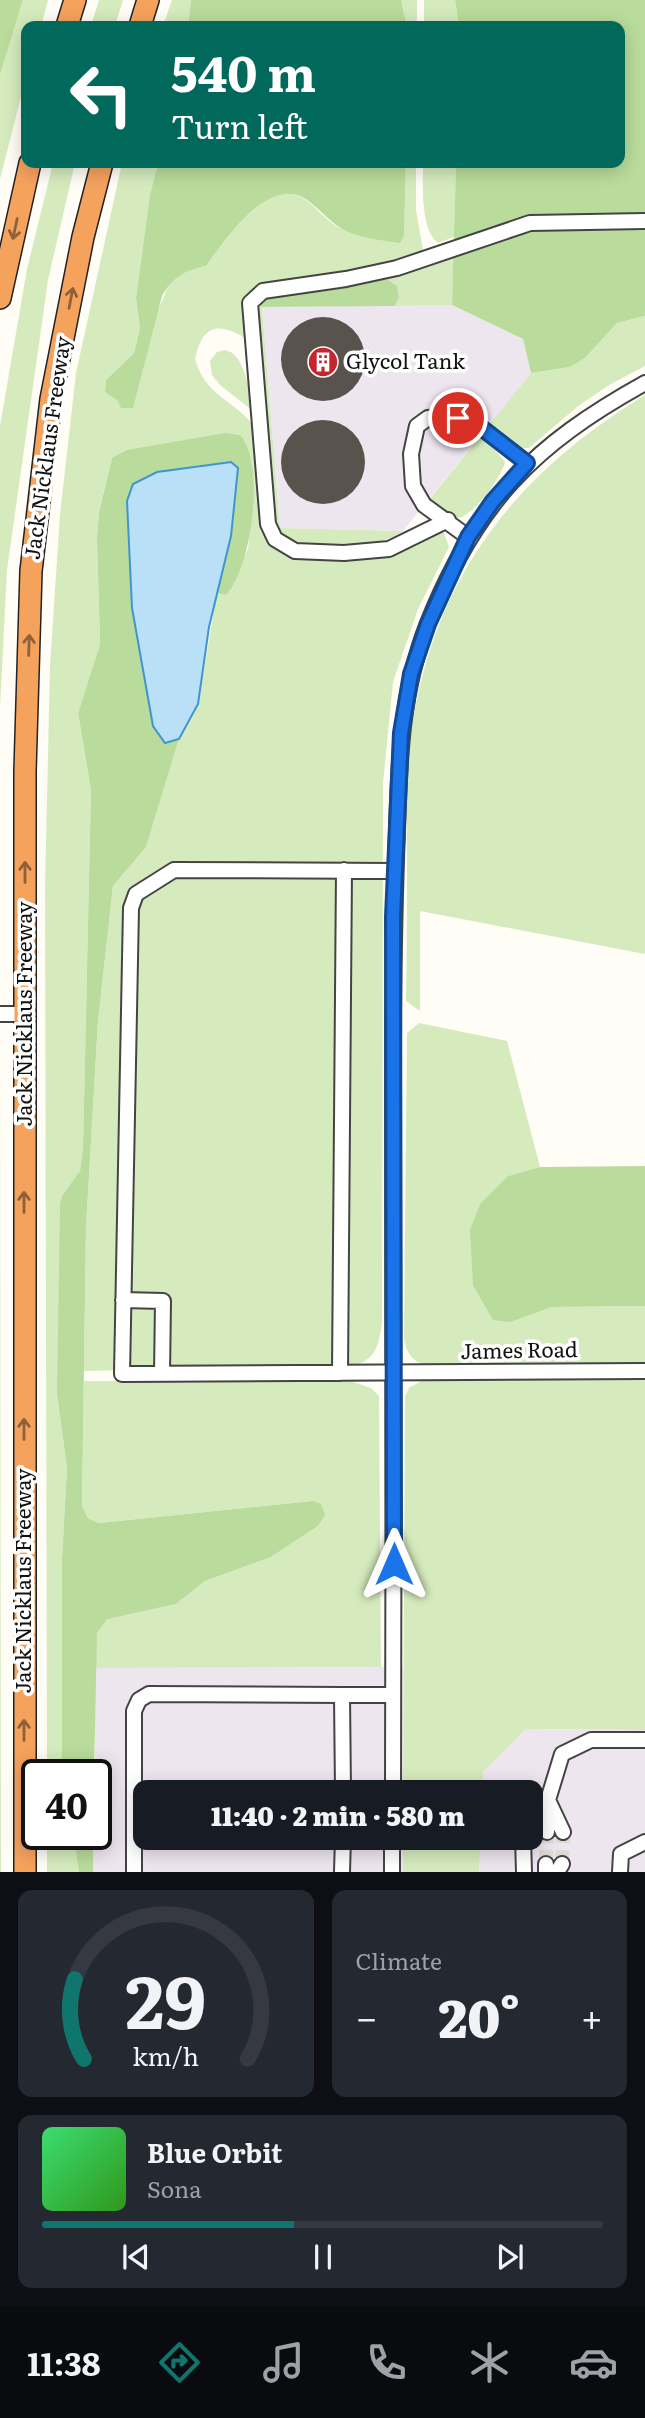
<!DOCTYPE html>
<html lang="en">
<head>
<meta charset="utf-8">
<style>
  :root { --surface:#171b24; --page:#242831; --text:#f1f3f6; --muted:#9ea1a6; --line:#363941; --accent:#0f766e }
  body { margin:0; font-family:Literata,serif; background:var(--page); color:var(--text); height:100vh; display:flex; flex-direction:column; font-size:26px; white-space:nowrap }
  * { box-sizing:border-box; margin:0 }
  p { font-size:23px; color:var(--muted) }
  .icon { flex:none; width:38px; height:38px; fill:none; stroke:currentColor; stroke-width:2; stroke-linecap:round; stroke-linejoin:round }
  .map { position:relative; height:1872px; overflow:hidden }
  .details { display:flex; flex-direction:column; gap:18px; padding:18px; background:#0d0f14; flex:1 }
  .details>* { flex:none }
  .hud { position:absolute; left:21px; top:21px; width:604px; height:147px; border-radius:14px; box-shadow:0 4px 18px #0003; background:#00695c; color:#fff; overflow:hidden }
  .speed { position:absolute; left:21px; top:1759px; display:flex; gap:14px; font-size:35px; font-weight:700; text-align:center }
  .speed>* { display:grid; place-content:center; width:91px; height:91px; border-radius:50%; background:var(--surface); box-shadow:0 4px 18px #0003; line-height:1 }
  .speed .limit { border:4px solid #111; border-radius:10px; background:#fff; color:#111 }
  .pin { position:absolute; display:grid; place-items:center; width:60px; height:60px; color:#fff; margin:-30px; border:4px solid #fff; border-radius:50%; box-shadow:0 2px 7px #0007 }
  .me { position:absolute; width:77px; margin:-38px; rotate:0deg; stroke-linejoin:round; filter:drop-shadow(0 0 5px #0008) }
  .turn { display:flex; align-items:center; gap:24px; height:147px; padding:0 35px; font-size:32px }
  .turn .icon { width:91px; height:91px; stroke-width:2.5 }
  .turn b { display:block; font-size:49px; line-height:60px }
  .big { font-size:52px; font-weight:800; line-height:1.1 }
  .details .widget { flex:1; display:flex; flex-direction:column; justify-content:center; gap:10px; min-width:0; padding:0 24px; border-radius:14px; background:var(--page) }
  .details .dial { align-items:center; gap:0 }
  .dial svg { height:182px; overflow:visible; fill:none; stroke:var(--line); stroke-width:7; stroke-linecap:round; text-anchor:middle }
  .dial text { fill:var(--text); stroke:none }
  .song { display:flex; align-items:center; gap:21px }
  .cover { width:84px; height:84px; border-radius:10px; background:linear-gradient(135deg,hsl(140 70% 55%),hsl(110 70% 35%)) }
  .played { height:7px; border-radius:4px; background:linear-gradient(90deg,var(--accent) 45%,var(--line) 45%) }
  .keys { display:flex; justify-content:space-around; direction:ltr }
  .heat { display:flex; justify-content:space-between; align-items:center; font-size:38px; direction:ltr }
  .details .tiles { flex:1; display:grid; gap:18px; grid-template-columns:1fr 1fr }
  .widget:last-child { grid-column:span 2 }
  .trip { position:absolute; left:133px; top:1780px; width:410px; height:70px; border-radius:14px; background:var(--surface); box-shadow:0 4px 18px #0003; font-weight:800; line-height:70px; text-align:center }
  .tabs { display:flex; height:112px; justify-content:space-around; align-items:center; background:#090b0e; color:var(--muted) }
  .tabs .icon { width:49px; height:49px }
  .tabs .selected { color:var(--accent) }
  .tabs b { font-size:32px; color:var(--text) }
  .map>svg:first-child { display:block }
</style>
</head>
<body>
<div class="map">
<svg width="645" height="1872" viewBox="0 0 645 1872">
  <rect width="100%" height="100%" fill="#fffdf5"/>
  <path fill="#eee6ef" d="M452,305L523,339L531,373L403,531L280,528L262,307Z
    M403,1667V1792H145V1838H403V1872H93V1834H96L94,1668Z
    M526,1729L645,1730V1872H479L481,1838H530V1792H483V1772Z"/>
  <path fill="#d5ebbd" d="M23,0H48L41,26H26V77L0,179V75Z
    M99,0H123L115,26H91Z
    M172,0H191L188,26H163Z
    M401,0H417V26H407Z
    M424,0H455L459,26H424Z
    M53,163H75L48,280L7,570L0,707V995V426L27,269Z
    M122,163H158L150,194L136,298L140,329L134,353L106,380L105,392L119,401L171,280L191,269L206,266C222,244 267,178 301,197C316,205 328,225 345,230C362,235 386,234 404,235L406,163H416V210L423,250L418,259L249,303L246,338C217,322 203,324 195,359C206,397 232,398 254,426L264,527L320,558L443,530L449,547L418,609L393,682L383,783L382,1323C379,1343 377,1358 356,1365L84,1371L86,1227L98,1021L113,886L146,847L179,739L198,704L217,593L226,595L248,549L252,513V462L112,458L99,511L97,538L100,644L78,713L91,790L83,1147L80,1171L74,1180L57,1395L67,1468L62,1558V1774H47L45,886L50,665L60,514L76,373Z
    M423,163H456L454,237L438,243C420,230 423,183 423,163Z
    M454,255L452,305L395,306L399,297L397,286L387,279Z
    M258,301L262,307L280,528L403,531C382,548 310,554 287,541C279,536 275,527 272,519L255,319Z
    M645,316V366L609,385L577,407L529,448H517L488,426L531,373L570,367L585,358L617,323Z
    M225,350C245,353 250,394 253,411L220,385L212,375L210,361L217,352Z
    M645,395V954L420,911V1011L406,1001C407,948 407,895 407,842C407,801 406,760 413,720C438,571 519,472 645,395Z
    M482,434L505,462C502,477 472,518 457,518L428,501Z
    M419,1023L507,1041L540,1167L508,1176L511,1322L552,1307L645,1306V1365L428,1366C412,1362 405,1352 404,1336L407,1033Z
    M0,1033V1034L1,1872H0Z
    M645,1378V1730L526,1729L483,1772V1792H403L405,1396L409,1388L425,1379Z
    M84,1381H350L371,1388L379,1396L381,1667L94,1668L97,1633L107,1618L176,1604L205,1581L271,1557L318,1526L311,1501L99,1523L88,1518L82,1506Z
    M47,1834H73L79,1872H47Z
    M403,1838H481L479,1872H403Z"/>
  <path fill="#b9dc9c" d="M0,0H23L0,75Z
    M191,0H401L407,26H188Z
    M455,0H645V316L617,323L585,358L570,367L531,373L523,339L452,305L456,163H620V26H459Z
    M158,163H406L404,236L400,243C381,240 359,238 342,229C327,220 315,203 300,196C264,181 223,243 206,266C185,270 173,277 162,296L133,408H121L118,401L105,392L106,380L134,353L140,329L136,298L150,194Z
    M387,279L397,286L399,297L395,306L262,307L258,301L271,291Z
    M225,433L240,435C266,464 252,567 226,595L217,593L231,536L237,468L231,462L157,472L127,501L132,608L153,726L165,743L179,739L146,847L113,886L98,1021L86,1227L82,1506L88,1518L99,1523L312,1501L321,1504L325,1515L318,1526L271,1557L205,1581L176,1604L107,1619L97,1633L94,1774H62V1558L67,1468L57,1395L60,1205L62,1196L80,1171L83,1147L91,790L78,713L100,644L97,538L99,512L112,458L127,450Z
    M645,1166V1306L552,1307L511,1322L493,1320L473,1285L470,1230L480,1204L508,1176L540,1167Z
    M73,1834H93V1872H79Z"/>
  <path fill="#b9e0f7" stroke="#3f96cf" stroke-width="2" d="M231,462L238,468L231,536L209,627L198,704L179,739L165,743L153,726L132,608L127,501L133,484L157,472Z"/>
  <path fill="#5a524d" d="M281 359a42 42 0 1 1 84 0a42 42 0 1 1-84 0Z
    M281 462a42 42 0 1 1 84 0a42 42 0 1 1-84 0Z"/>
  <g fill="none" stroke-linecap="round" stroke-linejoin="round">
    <path stroke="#dbdad3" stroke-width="14" stroke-dasharray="14 7" stroke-linecap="butt" d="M546,1864L547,1832
      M562,1864L563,1832"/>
    <g stroke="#444" stroke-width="18">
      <path id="minor" d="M448,520L389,549L344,553L295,551L275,539L268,524L250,303L263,291L346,279L397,268L530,223L645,221
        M468,537L424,505L413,486L411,454L417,426L428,418L437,417L474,422L527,463
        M395,871L174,870L136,894L131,908L122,1374L645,1371
        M0,1014H24
        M123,1300L163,1301L162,1374
        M340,1373L344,870
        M342,1695H393
        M393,1792C394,1550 393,1308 393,1066C393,988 394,910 397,831C399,760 401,691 428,623C476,503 533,445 645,383
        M548,1800L563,1832
        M530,1817L548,1800L562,1754L591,1740H645
        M547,1832L548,1805
        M523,1838L524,1872
        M134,1872V1711L139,1700L149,1694L342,1695L343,1792
        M342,1872L343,1838
        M392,1872V1838
        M546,1872V1864
        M557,1872L562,1864
        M620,1872L621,1854L645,1842"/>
    </g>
    <g stroke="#222" stroke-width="24">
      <path id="highway" d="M67,26L75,0
        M140,26L148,0
        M0,298L30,163
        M25,1872V771L31,571L51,399L83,237L102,163"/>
    </g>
    <use href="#minor" stroke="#fff" stroke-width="14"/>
    <use href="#highway" stroke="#f5a25d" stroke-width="21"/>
  </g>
  <defs><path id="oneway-shaft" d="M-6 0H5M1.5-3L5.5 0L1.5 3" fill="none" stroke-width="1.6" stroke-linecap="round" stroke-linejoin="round" transform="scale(1.75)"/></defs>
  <g stroke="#8e613b">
    <use href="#oneway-shaft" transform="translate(15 229) rotate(102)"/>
    <use href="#oneway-shaft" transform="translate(71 298) rotate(-79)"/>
    <use href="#oneway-shaft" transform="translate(29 645) rotate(-88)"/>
    <use href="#oneway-shaft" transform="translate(25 872) rotate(-90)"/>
    <use href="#oneway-shaft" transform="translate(24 1202) rotate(-90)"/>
    <use href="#oneway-shaft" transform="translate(24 1429) rotate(-90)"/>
    <use href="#oneway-shaft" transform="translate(24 1730) rotate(-90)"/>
  </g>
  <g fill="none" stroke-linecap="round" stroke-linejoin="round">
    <g stroke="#114b97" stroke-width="18">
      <path id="route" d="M394,1564L393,917L401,733L411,674L428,624L468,537L493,501L527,463L474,422L458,418"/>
    </g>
    <use href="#route" stroke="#1a73e8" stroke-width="12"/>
  </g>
  <defs>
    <g id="building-disc" transform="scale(1.575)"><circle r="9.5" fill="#c4262e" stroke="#fff"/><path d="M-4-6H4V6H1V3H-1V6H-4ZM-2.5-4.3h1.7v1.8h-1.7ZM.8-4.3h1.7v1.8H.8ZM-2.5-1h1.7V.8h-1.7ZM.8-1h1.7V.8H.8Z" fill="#fff"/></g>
  </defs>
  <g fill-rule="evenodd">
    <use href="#building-disc" x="323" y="362"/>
  </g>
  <g text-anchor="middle" stroke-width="7" stroke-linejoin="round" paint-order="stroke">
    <g font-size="21" fill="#111" stroke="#fff" text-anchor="start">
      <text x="346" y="369">Glycol Tank</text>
    </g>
    <g font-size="21" fill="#111" stroke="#fff">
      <text transform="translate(48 448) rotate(-82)" y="7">Jack Nicklaus Freeway</text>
      <text transform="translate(25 1014) rotate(-90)" y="7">Jack Nicklaus Freeway</text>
      <text transform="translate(519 1351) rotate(-1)" y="7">James Road</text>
      <text transform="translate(24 1581) rotate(-90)" y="7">Jack Nicklaus Freeway</text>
    </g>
  </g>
</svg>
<div class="speed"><div class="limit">40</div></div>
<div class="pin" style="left:458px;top:418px;background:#d93025"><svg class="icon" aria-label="arrive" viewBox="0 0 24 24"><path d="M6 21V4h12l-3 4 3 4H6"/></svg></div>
<svg class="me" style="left:394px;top:1564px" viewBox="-20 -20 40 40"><path d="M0-17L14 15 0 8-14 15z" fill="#1a73e8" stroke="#fff" stroke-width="4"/></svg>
<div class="trip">11:40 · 2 min · 580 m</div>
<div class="hud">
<div class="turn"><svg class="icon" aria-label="left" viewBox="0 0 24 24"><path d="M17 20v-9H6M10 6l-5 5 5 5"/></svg><div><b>540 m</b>Turn left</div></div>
</div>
</div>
<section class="details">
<div class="tiles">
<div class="widget dial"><svg viewBox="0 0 100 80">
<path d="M14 69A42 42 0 1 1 86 69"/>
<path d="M14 69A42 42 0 0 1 10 34" stroke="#0f766e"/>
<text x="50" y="56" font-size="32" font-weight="700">29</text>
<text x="50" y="72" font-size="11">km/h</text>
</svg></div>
<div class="widget"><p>Climate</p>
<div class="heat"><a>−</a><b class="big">20°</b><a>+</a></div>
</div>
<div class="widget">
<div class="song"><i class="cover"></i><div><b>Blue Orbit</b><p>Sona</p></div></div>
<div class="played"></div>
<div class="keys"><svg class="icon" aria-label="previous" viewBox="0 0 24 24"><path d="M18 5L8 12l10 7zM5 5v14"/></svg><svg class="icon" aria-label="pause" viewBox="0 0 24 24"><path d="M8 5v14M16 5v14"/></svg><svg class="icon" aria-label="next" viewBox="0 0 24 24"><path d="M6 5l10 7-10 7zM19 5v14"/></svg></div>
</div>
</div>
</section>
<nav class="tabs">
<b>11:38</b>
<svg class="icon selected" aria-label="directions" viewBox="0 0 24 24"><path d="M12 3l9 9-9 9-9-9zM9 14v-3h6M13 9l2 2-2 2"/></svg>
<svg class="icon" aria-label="music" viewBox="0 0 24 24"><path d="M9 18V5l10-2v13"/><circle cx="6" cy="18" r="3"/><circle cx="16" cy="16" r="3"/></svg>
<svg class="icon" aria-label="phone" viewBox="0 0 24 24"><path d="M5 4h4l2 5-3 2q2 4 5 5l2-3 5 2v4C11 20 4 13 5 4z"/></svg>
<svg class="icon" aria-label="climate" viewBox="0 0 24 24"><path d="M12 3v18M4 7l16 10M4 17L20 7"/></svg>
<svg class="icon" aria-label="car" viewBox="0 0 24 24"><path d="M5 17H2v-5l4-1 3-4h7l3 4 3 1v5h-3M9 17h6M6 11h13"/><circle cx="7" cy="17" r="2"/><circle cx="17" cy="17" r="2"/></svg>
</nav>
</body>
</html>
